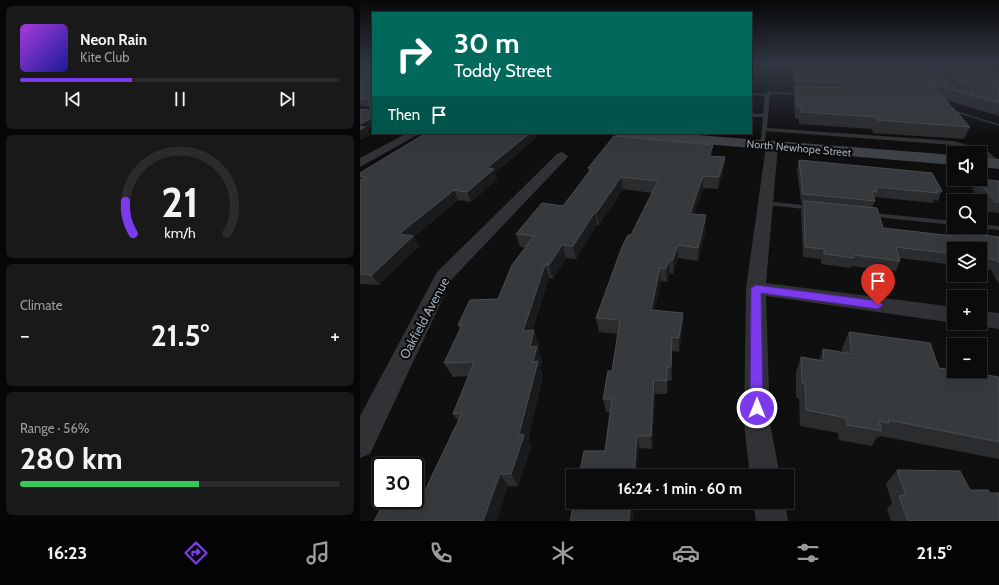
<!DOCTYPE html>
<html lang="en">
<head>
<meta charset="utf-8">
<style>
  :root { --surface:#0b0b0c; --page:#19191a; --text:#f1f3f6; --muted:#9a9b9d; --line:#2b2b2d; --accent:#7c3aed }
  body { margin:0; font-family:Cabin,sans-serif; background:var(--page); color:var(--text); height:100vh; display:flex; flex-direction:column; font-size:15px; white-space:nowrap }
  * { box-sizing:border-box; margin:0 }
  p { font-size:13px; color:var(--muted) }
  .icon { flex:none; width:22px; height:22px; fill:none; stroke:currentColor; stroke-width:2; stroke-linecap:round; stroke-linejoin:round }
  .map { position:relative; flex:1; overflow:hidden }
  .side { display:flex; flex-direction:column; gap:6px; padding:6px; background:#060607; width:360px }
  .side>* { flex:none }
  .guide { position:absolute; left:12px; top:12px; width:380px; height:122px; border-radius:0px; box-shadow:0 4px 16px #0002,0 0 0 1px var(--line); background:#00695c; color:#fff; overflow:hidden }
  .controls { position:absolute; left:587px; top:146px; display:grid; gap:8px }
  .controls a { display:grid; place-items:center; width:40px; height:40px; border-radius:0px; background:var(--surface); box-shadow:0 4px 16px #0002,0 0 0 1px var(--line); font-size:20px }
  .speed { position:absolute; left:12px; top:457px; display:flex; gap:8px; font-size:20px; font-weight:700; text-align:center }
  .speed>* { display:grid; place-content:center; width:52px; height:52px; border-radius:50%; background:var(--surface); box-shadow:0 4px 16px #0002,0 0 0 1px var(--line); line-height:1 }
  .speed .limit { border:2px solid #111; border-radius:6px; background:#fff; color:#111 }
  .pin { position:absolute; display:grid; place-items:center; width:34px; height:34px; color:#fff; margin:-41px -17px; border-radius:50% 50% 50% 0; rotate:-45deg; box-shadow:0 0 4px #0007 }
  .pin .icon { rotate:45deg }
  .me { position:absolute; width:44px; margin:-22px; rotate:0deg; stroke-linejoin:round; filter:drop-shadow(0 0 3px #0008) }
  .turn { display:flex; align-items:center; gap:14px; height:84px; padding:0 16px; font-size:18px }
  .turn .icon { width:52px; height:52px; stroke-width:2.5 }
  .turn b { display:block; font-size:28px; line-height:34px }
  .then { display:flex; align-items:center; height:38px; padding:0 16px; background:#0003; gap:8px; font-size:15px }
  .big { font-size:30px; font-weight:800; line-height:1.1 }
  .side .widget { flex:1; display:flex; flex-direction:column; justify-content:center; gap:6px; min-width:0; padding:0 14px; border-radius:6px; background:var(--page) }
  .side .dial { align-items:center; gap:0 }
  .dial svg { height:104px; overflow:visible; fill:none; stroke:var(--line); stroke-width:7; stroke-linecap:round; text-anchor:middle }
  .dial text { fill:var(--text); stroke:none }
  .song { display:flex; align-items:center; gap:12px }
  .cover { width:48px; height:48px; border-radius:6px; background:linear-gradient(135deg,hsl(280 70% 55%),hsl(240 70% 35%)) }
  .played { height:4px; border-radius:2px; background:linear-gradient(90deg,var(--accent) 35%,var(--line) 35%) }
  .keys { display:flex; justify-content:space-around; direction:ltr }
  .heat { display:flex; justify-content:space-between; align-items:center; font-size:22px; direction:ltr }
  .charge { height:6px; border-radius:3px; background:linear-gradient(90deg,#34c759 56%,var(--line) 0) }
  .trip { position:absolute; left:206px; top:469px; width:228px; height:40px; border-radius:0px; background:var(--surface); box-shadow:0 4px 16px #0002,0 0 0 1px var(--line); font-weight:800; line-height:40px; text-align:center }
  .menu { display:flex; height:64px; justify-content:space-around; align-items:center; background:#040405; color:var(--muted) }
  .menu .icon { width:28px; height:28px }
  .menu .selected { color:var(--accent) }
  .menu b { font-size:18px; color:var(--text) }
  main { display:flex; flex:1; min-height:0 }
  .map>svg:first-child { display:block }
</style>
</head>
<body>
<main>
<section class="side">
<div class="widget">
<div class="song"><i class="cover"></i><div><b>Neon Rain</b><p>Kite Club</p></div></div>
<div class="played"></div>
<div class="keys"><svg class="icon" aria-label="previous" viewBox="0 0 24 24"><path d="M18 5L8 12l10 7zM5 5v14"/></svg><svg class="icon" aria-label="pause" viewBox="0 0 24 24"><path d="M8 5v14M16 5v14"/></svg><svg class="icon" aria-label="next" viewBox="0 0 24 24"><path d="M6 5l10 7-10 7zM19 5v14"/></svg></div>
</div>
<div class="widget dial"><svg viewBox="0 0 100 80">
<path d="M14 69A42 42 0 1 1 86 69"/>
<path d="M14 69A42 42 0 0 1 8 44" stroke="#7c3aed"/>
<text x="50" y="56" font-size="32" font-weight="700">21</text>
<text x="50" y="72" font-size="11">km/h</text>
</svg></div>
<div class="widget"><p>Climate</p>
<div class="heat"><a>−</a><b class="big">21.5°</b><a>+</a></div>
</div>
<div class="widget"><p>Range · 56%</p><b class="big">280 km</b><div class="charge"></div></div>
</section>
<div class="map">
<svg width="639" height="521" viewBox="0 0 639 521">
  <rect width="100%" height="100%" fill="#0f0f10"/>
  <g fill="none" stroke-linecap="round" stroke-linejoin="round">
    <path fill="#253134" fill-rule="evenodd" d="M587,108L639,124V126L587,110Z"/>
    <path fill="#303235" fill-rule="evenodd" d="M406,92L446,93L448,94L446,95L410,94L407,128L593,141L626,150L639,161V166L636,165L622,152L593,145L406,131L405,145L400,146L403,117H391V113L403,114L405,96L391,95V93L406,94Z
      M403,201L454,206L458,208L454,210L406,205L402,203Z
      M503,212L594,221V225L506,216H503L502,214Z
      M620,224L639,226V230L617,228L620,227Z"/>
    <path fill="#303235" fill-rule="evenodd" d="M576,64L639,65V69L580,66Z
      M47,133H61L0,167V158Z
      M412,142L418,146L406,283L594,307V323L406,296L410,423L420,476H390L384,423L386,288L406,146Z
      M202,152L208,156L206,159L92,279L10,454L0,458V416L77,272L198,153Z
      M620,311L639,313V329L613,325L612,323H620Z
      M393,502H425L428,521H396Z"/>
    <path fill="#3e4246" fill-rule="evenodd" d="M254,133H312L594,155V165L261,137L256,136Z
      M620,157L639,159V169L620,167Z"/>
  </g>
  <path fill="#2b2c2e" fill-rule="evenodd" d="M0,64H13V127L7,130L10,135L0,140V109L10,110V107L1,106L0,105Z
    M437,64H624L639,74V116L586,100L610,127L604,139L513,133L512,129L439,124V119L435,118L434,97L435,92H434V74L435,65ZM570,67L580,77L575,73Z
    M81,133H175L176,138L135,173L137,179L111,202L98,200L54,237L59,246L19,285L0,284V173Z
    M352,156L365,157L364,168L358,189L343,188L334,214L346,215V228L338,261L318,258L313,274L310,273L307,282L301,281L294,311L323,327L319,352L312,351V380L308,381L307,394H295L292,449L279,448L245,451L250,412H246L243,399L252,371L258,334L239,332L236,318L271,235L292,193L263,189L239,225H237L216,259L206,258L193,279L189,278L172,331L174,330L179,344L178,349L182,360L180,368L183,375L168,441L171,447L158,486H148L58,505L98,421L93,414L108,376L93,377L84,363L100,329L98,325L138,299L166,248L160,247L156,234L203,206L229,172L228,168Z
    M439,160L582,191L578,201L574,200L573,203L515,197L514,200L515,201L512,208L523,228L589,235L591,231L639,237V283H638L631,270L620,269V249H594V265L540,258V261L536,271L491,266V268L461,264V259L443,257L441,210L443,204L441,203L437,169Z
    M617,179L639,181V213L629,212L612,189Z
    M489,332L579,368L639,377V459L520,436L519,438L517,437L512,446L479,440L478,433L440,426L439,398H436V372L441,357L459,360L463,349L482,352V348Z
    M537,470L610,490L630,493L639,521H531L527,509L532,503L526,484Z"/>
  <path fill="#1a1b1c" d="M13,118V127L7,130L10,135L0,140V124Z
    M170,133H175L176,138L135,173L137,179L111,202L107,192L127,168Z
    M353,145L352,156H349Z
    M365,157L364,168L358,189L359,177Z
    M343,176V188L330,226V214Z
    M261,177L263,189L239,225L237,212Z
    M94,190L98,200L54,237L59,246L19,285L12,275L39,234Z
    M235,212L237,225L216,259L213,246Z
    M346,215V228L338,261V248Z
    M202,245L206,258L193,279L189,265Z
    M318,245V258L313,274V260Z
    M309,260L310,273L307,282L306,269Z
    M185,265L189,278L168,345L163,331Z
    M300,268L301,281L292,324L291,310Z
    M323,313V327L319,352V338Z
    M174,330L179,344L178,349L182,360L180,368L183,375L168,441L171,447L158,486L151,474L159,434L173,362L170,347Z
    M312,337V380L311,367Z
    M307,367L308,381L307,394Z
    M294,380L295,394L292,449L291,436Z
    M277,436L279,448L277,476H274Z
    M140,474L148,486L137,521H123Z
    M271,502H274L273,521H269Z"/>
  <path fill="#373a3c" stroke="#484c4f" d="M0,64H13V118L0,124V109L10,110L11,100L0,99V97L6,95L0,94Z
    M437,64H568L575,73L597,90L611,93L612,87L602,84L580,64H624L639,74V103L571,84L610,127L517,120L516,117L441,112V107H437L436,86L482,88L485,85L482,83L436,81L435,65Z
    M0,126L5,127L0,130Z
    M66,133L79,134L81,133H170L127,168L134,169L107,192L94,190L39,234L53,236L12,275L0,274V181L7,177L0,176V173Z
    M254,136L353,145L349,156L365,157L359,177L343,176L330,214L346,215L338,248L318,245L313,260H309L306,269L300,268L291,310L323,313L319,338L312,337L311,367H307V381L294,380L291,436H277L274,476H219L224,451H245L252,399H243L248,371H252L260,320L236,318L262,247L268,235H271L298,181L261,177L237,212H235L213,246L202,245L189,265H185L163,331L174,330L170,347L177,346L173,362L178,361L159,434L164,435L151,474H140L123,521H14L23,505H58L102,413L93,414L114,362L84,363L102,325H98L110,300L138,299L152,265L174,236L156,234L182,203L203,206L232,168H228Z
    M439,160L572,173L582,191H576L578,193L516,187L517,192L512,191L515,201L443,194Z
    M617,179L639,181V202H635Z
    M444,201L517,208L523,228L593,236L591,231L639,237V263L637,260L620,258V249H594V254L536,247L540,261L494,255V258L464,254V249L445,247Z
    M489,332L570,343L579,368L594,370V371H601L639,377V442L528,420L529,423L519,421L522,431L487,425L486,418L446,410L445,383H442L441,357L464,361L463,349L492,354Z
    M537,470L600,471L610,490H628L630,493H639V521H548L539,496L546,495Z
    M214,502H271L269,521H210Z"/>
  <linearGradient id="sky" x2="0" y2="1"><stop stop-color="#080809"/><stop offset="0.47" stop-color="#313742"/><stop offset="1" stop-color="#313742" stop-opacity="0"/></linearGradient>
  <rect width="639" height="137" fill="url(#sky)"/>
  <path fill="#7c3aed" stroke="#51269a" d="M396,285L518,301L523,305L518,309L401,293L403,408L401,412L397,414L392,412L390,408L391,288Z"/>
  <g text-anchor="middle" stroke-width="4" stroke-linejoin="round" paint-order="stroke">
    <g font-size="11" fill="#9faab2" stroke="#0a0a0b">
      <text transform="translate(439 148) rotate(5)" y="4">North Newhope Street</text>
    </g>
    <g font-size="13" fill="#9faab2" stroke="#0a0a0b">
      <text transform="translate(64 318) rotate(-62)" y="5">Oakfield Avenue</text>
    </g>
  </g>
</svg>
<div class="controls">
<a><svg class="icon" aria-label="sound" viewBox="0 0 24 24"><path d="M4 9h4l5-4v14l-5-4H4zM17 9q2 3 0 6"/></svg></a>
<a><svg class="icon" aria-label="search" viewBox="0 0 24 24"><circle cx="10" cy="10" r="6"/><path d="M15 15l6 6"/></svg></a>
<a><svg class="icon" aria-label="layers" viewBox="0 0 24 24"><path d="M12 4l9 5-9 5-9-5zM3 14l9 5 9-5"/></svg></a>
<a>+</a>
<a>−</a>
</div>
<div class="speed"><div class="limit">30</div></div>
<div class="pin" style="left:518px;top:305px;background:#d93025"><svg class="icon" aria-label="arrive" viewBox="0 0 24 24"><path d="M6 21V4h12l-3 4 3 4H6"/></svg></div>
<svg class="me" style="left:397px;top:408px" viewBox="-20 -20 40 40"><circle r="17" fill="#7c3aed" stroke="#fff" stroke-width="3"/><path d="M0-11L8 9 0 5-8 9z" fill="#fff"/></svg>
<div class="trip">16:24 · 1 min · 60 m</div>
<div class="guide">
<div class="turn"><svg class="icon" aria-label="right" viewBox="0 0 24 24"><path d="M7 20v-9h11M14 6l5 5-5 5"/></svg><div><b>30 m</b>Toddy Street</div></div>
<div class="then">Then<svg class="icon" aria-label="arrive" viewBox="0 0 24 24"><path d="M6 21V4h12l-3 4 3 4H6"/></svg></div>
</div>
</div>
</main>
<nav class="menu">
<b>16:23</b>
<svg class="icon selected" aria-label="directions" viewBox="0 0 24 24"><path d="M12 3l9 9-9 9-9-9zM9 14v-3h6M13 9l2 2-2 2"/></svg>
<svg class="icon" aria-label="music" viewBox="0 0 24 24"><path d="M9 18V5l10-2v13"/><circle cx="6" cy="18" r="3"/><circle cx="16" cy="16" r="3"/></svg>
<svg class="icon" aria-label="phone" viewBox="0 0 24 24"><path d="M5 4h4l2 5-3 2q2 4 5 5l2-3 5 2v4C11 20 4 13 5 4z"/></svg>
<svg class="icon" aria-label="climate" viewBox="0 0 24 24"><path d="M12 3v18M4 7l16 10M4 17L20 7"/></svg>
<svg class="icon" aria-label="car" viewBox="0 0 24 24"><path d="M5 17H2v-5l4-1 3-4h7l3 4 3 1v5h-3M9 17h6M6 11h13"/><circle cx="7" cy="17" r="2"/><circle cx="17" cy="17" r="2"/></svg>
<svg class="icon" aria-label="filters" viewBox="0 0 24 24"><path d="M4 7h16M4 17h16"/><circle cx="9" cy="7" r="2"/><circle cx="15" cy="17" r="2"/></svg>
<b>21.5°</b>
</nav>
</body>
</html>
